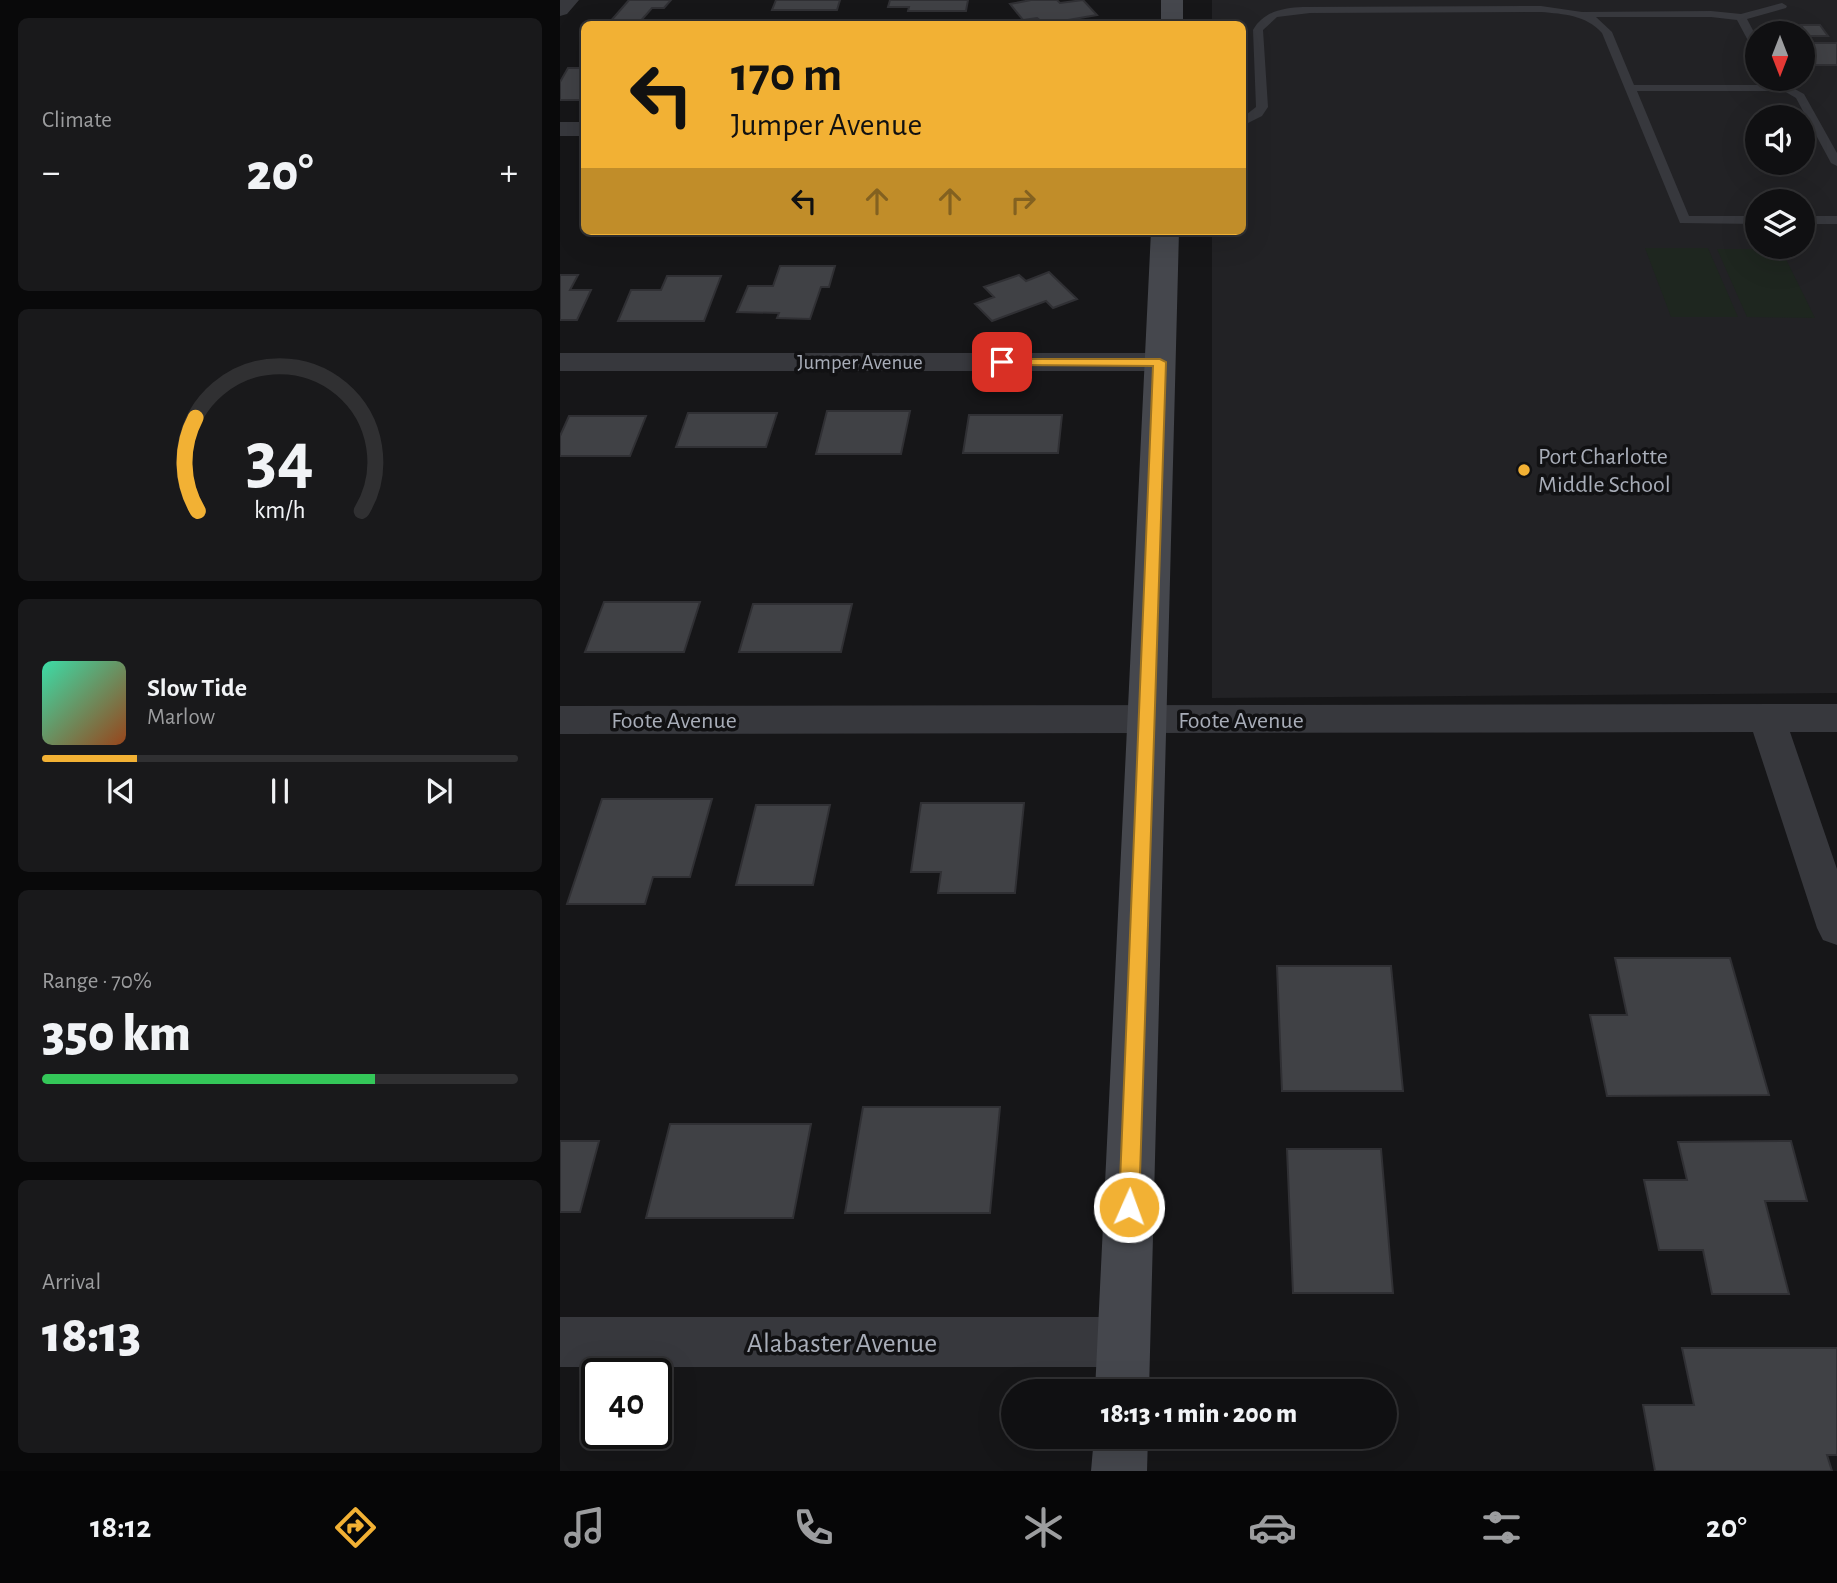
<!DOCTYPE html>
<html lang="en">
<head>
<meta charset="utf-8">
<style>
  :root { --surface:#101012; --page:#19191b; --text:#f1f3f6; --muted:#9c9d9f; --line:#303032; --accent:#f2b134 }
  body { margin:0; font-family:"Alegreya Sans",sans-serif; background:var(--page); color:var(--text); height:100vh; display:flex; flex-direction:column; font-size:26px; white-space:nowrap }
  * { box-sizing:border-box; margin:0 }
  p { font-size:23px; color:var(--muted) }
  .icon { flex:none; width:38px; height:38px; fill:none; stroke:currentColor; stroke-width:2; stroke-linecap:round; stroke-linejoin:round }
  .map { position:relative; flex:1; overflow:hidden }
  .side { display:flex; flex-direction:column; gap:18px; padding:18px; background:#09090a; width:560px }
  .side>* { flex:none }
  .hud { position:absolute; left:21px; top:21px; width:665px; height:214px; border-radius:10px; box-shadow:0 7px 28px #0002,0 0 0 2px var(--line); background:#f2b134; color:#111; overflow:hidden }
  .needle { width:46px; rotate:180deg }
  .controls { position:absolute; left:1185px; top:21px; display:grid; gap:14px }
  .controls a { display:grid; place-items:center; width:70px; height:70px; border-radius:50%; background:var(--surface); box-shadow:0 7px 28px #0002,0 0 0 2px var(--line); font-size:35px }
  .speed { position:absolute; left:21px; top:1358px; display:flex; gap:14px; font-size:35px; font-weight:700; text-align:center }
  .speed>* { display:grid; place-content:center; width:91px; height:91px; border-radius:50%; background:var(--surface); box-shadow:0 7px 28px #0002,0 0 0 2px var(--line); line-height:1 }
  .speed .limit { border:4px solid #111; border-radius:10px; background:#fff; color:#111 }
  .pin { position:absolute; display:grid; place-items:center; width:60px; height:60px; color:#fff; margin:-30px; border-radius:14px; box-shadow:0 4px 10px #0006 }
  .me { position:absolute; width:77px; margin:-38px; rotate:2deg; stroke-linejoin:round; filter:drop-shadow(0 0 5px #0008) }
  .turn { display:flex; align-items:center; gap:24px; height:147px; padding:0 35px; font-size:32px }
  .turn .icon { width:91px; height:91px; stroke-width:2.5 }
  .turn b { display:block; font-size:49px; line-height:60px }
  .lanes { display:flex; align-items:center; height:66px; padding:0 35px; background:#0003; justify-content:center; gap:35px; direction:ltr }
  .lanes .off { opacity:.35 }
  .big { font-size:52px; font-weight:800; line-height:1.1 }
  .side .tile { flex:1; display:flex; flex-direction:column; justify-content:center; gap:10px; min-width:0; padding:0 24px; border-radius:10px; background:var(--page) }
  .side .dial { align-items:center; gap:0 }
  .dial svg { height:182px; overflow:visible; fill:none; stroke:var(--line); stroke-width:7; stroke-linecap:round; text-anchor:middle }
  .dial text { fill:var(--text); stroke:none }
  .song { display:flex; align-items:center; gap:21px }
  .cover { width:84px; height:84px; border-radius:10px; background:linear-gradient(135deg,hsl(160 70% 55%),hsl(20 70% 35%)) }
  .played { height:7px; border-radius:4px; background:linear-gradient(90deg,var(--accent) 20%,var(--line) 20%) }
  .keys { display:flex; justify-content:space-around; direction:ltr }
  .heat { display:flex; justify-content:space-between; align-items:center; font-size:38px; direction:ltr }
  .charge { height:10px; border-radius:5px; background:linear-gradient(90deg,#34c759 70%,var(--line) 0) }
  .trip { position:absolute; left:441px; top:1379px; width:396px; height:70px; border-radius:35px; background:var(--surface); box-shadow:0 7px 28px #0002,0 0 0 2px var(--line); font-weight:800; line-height:70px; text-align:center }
  .dock { display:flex; height:112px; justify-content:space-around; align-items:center; background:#060607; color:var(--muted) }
  .dock .icon { width:49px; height:49px }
  .dock .selected { color:var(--accent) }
  .dock b { font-size:32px; color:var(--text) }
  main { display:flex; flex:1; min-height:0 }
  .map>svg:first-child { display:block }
</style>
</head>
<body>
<main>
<section class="side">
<div class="tile"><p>Climate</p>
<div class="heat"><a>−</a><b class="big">20°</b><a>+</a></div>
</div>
<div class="tile dial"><svg viewBox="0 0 100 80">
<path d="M14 69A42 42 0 1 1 86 69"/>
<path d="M14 69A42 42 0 0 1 13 28" stroke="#f2b134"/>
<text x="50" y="56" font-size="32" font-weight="700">34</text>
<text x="50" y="72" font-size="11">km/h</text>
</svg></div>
<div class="tile">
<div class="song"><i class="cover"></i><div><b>Slow Tide</b><p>Marlow</p></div></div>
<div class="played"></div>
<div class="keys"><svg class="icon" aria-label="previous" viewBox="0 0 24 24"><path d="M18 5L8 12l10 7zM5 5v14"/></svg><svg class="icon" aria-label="pause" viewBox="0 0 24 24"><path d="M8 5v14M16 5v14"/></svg><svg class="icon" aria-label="next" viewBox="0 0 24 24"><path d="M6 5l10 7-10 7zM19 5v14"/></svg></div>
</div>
<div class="tile"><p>Range · 70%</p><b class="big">350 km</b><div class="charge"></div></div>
<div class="tile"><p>Arrival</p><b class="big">18:13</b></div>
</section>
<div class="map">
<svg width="1277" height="1471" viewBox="0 0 1277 1471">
  <rect width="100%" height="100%" fill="#161618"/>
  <path fill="#222225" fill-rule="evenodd" d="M652,0H1277V693L652,698V231H682V24H652ZM1197,33H1242V79H1197ZM1197,117H1242V163H1197ZM1197,201H1242V247H1197Z"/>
  <path fill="#1e261f" d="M1085,248H1148L1178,317H1111Z
    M1157,249H1221L1255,318L1187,317Z"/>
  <path fill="#404145" stroke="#303034" stroke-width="2" d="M69,0H111L104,8H92L78,24H48Z
    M216,0H280L277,10H212Z
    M330,0H408L406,11H348L349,7H328Z
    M471,0H497L500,3L523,0L537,15L485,24L477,18L463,20L450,4Z
    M1241,25H1260L1268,36H1248Z
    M1242,43H1277V65H1242Z
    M8,68H24V100H0V82Z
    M220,266H275L269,287H261L250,319L217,318L219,313L177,312L188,286H213Z
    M489,272L517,299L493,308L486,301L432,321L415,304L434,297L424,287L459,275L466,281Z
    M0,275H18L10,290H31L17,320H0Z
    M107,276H161L144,321H58L71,290H101Z
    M267,411H350L341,454H256Z
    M128,413H217L206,447H116Z
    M409,415H502L498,453H403Z
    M9,416H86L70,456H0V436Z
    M44,602H140L124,652H25Z
    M193,604H292L281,652H179Z
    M42,799H152L130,877H93L85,904H7Z
    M361,803H464L455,893H378L381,872H351Z
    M196,805H270L253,885H176Z
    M1055,958H1170L1209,1095L1047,1096L1030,1015H1067Z
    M717,966H831L843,1091H722Z
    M303,1107H440L430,1213H285Z
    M110,1124H251L233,1218H86Z
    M0,1141H39L20,1212H0Z
    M1231,1141L1247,1201H1205L1229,1294H1152L1143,1250H1099L1084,1180H1127L1118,1142Z
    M727,1149H821L833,1293H733Z
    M1122,1348H1277V1455H1267L1272,1471H1095L1083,1405H1134Z"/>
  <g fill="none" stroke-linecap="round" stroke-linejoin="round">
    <path fill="#37383d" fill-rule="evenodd" d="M1222,3L1227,6L1226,8L1187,19L1197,38V51L1192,48L1177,20L1151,17H1036L1052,32L1074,85H1213L1211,82L1216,79L1244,94L1277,153V166L1271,163L1236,98L1224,91H1077L1129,216H1197V224L1120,223L1042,33C1026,15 1004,14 981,12L750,13L717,17L703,30L708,107L702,116L682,126V118L696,107L693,30C704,11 723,8 743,7L981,6L1022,12L1151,11L1181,14Z
      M1242,216H1277V224H1242Z"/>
    <path fill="#37383d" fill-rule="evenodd" d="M0,0H19L7,14L0,16Z
      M0,122H24V136H0Z
      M0,353H600L610,356L614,362L610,368L600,371H0Z
      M1277,704V732H1230L1277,869V945L1263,940L1257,928L1193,732L0,734V706Z
      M0,1317H564L582,1324L589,1342L582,1360L564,1367H0Z"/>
    <path fill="#45474d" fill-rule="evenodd" d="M601,0H623V24H601Z
      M591,231H619L589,1391H535Z
      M534,1437H588L587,1471H531Z"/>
  </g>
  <path fill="#f2b134" stroke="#9d7322" stroke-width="2" d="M442,359H600L606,362L579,1207L576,1214L569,1217L562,1214L559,1207L593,366L438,365L436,362Z"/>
  <circle fill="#f2b134" stroke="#111113" stroke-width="2.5" cx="964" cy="470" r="7"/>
  <g text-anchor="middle" stroke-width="7" stroke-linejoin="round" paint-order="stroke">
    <g font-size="21" fill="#a8adb8" stroke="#111113">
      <text x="300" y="369">Jumper Avenue</text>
    </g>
    <g font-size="24" fill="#a8adb8" stroke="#111113" text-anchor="start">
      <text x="978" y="464">Port Charlotte<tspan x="978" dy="28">Middle School</tspan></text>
    </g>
    <g font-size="24" fill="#a8adb8" stroke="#111113">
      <text x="114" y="728">Foote Avenue</text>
      <text x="681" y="728">Foote Avenue</text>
    </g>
    <g font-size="28" fill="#a8adb8" stroke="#111113">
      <text x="282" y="1352">Alabaster Avenue</text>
    </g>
  </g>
</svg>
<div class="controls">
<a><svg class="needle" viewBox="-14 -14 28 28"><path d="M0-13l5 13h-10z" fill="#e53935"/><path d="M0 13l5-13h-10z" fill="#9c9d9f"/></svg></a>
<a><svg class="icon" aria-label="sound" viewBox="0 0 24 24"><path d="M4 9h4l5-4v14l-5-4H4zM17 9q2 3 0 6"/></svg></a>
<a><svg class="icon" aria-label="layers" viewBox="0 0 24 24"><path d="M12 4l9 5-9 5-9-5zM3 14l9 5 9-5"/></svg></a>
</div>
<div class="speed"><div class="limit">40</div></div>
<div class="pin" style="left:442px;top:362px;background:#d93025"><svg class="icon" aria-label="arrive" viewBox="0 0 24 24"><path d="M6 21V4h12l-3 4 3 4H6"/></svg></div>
<svg class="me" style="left:569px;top:1207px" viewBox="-20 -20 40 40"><circle r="17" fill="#f2b134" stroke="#fff" stroke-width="3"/><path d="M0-11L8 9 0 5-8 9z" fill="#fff"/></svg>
<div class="trip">18:13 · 1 min · 200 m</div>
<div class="hud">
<div class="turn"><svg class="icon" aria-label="left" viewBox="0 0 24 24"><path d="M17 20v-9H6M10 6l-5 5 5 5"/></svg><div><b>170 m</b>Jumper Avenue</div></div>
<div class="lanes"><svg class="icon" aria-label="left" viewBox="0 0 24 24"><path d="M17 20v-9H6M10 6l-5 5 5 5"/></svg><svg class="icon off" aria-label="ahead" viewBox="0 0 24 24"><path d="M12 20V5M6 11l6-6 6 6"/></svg><svg class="icon off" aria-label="ahead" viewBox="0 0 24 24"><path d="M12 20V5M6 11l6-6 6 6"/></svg><svg class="icon off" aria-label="right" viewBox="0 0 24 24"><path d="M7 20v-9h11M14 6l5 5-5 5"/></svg></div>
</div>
</div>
</main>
<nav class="dock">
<b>18:12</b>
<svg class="icon selected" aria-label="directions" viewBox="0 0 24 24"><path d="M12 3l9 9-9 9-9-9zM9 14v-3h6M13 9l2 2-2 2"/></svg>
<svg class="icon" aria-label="music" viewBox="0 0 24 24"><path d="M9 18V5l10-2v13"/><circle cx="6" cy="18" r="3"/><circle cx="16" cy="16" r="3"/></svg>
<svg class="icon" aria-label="phone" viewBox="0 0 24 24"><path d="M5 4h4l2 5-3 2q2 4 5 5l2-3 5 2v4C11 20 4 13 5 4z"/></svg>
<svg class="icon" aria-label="climate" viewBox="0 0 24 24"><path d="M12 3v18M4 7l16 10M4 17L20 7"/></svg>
<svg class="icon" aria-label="car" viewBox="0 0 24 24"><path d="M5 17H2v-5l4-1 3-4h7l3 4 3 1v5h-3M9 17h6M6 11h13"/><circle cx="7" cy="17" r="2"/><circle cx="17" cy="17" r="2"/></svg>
<svg class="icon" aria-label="filters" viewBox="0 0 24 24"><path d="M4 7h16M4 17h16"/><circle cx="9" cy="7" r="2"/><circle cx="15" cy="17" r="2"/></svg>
<b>20°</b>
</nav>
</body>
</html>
